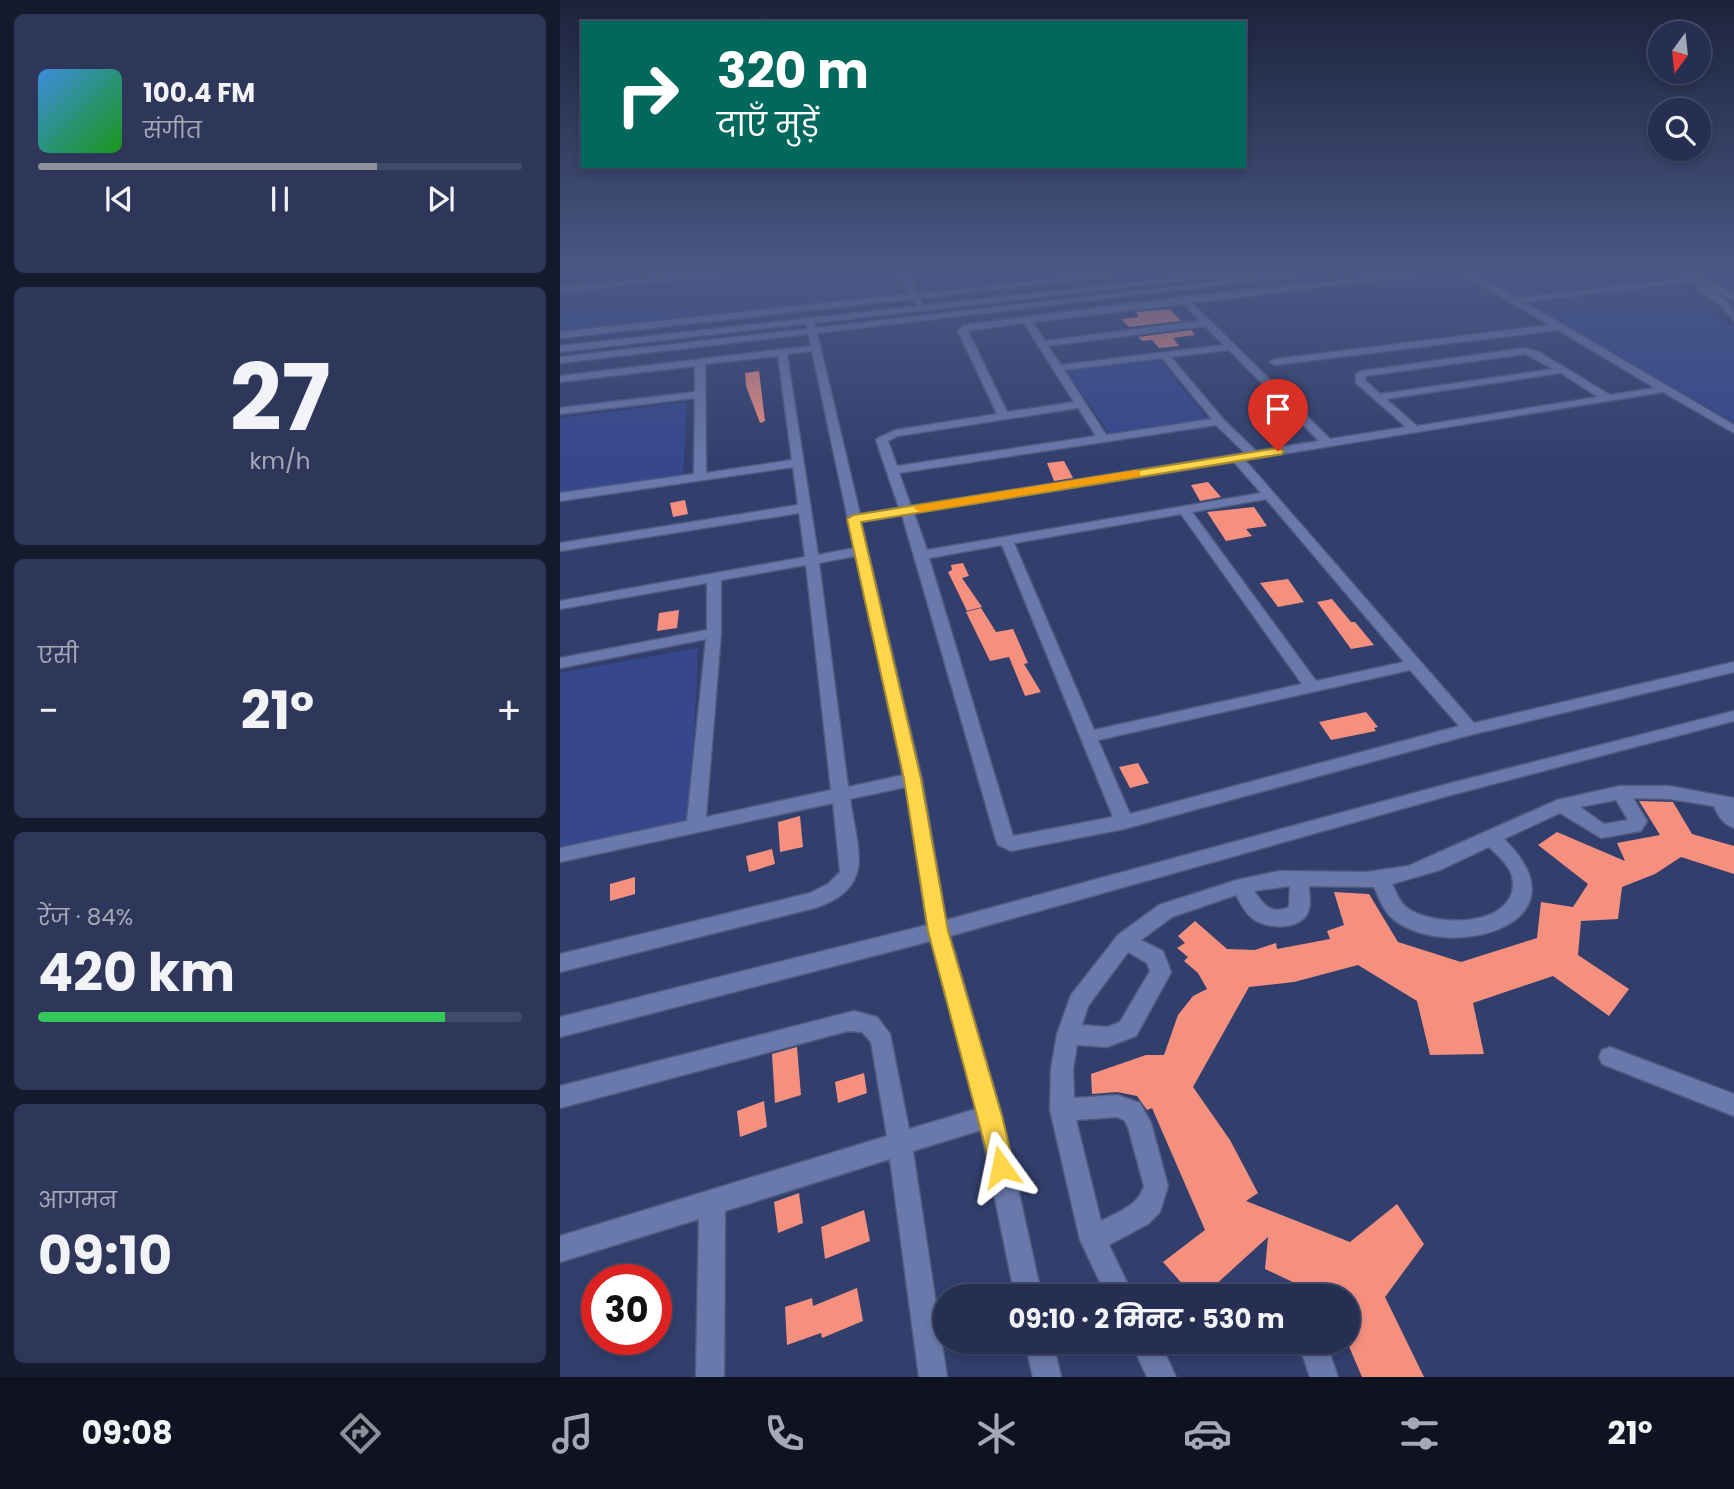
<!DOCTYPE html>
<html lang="hi">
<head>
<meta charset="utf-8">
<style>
  :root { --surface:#262f52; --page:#2e3759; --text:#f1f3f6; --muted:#a4a9b8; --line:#424a69; --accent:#8c9099 }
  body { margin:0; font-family:Poppins,"Noto Sans Devanagari",sans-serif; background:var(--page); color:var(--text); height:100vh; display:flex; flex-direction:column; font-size:26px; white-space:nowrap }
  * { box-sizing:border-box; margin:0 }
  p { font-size:23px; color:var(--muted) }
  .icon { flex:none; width:38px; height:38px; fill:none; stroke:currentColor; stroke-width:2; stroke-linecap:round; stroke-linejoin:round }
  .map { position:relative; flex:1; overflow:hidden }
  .sheet { display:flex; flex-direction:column; gap:14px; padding:14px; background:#151a2d; width:560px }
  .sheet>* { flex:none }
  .guide { position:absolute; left:21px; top:21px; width:665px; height:147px; border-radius:0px; box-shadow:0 4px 10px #0003,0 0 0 2px var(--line); background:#00695c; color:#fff; overflow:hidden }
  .needle { width:46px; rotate:195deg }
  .controls { position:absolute; left:1088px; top:21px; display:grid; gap:14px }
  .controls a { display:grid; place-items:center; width:63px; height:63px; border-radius:50%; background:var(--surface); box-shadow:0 4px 10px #0003,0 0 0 2px var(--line); font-size:35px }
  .speed { position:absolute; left:21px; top:1264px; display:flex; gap:14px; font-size:35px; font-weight:700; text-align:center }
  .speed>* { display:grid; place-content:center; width:91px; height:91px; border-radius:50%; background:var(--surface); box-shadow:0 4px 10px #0003,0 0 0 2px var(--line); line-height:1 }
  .speed .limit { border:10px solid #d22; background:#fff; color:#111 }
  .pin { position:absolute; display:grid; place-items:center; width:60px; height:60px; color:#fff; margin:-72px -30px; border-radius:50% 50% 50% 0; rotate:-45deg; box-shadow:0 0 7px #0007 }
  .pin .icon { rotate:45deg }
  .me { position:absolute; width:77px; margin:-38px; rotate:348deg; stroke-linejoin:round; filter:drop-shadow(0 0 5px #0008) }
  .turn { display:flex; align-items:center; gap:24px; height:147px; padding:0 21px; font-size:32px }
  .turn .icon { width:91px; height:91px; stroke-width:2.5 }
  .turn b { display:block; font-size:49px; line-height:60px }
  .big { font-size:52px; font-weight:700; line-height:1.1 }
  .sheet .tile { flex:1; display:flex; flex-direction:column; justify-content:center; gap:10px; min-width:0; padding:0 24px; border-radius:10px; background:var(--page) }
  .sheet .dial { align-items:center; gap:0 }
  .dial b { font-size:91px; line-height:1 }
  .song { display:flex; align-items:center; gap:21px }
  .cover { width:84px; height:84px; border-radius:10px; background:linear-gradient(135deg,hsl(210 70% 55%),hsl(120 70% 35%)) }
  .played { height:7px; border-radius:4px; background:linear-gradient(90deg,var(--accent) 70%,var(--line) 70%) }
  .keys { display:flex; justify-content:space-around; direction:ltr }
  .heat { display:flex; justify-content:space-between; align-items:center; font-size:38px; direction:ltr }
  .charge { height:10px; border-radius:5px; background:linear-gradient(90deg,#34c759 84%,var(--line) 0) }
  .trip { position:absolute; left:373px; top:1284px; width:427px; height:70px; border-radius:35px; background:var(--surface); box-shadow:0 4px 10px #0003,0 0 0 2px var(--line); font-weight:700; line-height:70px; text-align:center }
  .tab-bar { display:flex; height:112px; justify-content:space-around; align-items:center; background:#0f1321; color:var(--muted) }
  .tab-bar .icon { width:49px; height:49px }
  .tab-bar .active { color:var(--accent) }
  .tab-bar b { font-size:32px; color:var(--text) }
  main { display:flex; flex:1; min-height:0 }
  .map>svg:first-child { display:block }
</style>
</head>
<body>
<main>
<section class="sheet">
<div class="tile">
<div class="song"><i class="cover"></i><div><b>100.4 FM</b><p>संगीत</p></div></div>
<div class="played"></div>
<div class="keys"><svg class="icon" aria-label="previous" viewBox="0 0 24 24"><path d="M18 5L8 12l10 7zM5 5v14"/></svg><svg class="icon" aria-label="pause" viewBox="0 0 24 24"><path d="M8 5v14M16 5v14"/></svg><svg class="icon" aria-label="next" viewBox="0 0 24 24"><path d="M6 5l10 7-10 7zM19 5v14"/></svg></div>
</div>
<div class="tile dial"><b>27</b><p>km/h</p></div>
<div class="tile"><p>एसी</p>
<div class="heat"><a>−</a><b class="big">21°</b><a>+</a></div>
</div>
<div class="tile"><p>रेंज · 84%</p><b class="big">420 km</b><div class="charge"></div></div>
<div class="tile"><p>आगमन</p><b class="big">09:10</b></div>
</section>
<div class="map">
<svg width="1174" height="1377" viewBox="0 0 1174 1377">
  <rect width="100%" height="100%" fill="#323f6d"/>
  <path fill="#36478e" d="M211,271H329L338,294L0,330V293Z
    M356,271H537L365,289Z
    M911,271H1084L1138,297L1157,319L1174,327V422Z
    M600,360L647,419L549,433L506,371Z
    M127,402L123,476L0,494V418Z
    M138,648L130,821L0,849V673Z"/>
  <path fill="#f5907f" d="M610,309L621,321L569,327L561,319L579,317L576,312Z
    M631,330L635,335L613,338L619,346L599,348L592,340L582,341L578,337Z
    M199,371L205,421L200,423L186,386L185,373Z
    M504,461L513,478L494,481L487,463Z
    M648,482L661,497L640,501L631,485Z
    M125,500L128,514L113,517L110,503Z
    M694,507L707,526L686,529L692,536L666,541L647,512Z
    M403,563L409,576L402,578L422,607L407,611L388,572L392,570L391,565Z
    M728,579L744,602L718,607L700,583Z
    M772,599L791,622H795L814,645L791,649L757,602Z
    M421,608L436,632L453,629L468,663L464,664L481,692L465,696L449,657L430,661L406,612Z
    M119,610L117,628L97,631L99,613Z
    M806,712L818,727L814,728L816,731L771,740L759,722Z
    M578,763L589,783L570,788L559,767Z
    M1079,801L1113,802L1132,834L1174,846V874L1121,857L1095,874L1062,887L1058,919L1021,921L1018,955L1069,989L1049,1016L993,976L913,1003L924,1054L870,1055L857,1001L798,965L734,982L689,987L633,1087L670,1140L698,1193L686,1201L790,1242L837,1204L864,1244L825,1297L864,1377H802L788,1344V1297H779L771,1288L762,1296L705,1269L708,1237L642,1297H634L603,1262L645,1230L592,1108L587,1110L577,1096L557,1092L532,1094L531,1074L586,1055H604L618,1015L633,996L647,989L638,973L624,961L628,957L617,948L625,943L618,936L635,921L667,949L695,950L716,943L717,949L770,939L767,931L784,925L774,892L809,894L838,942L901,962L977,938L981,902L1013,907L1028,884L978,845L997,832L1065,861L1057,843L1100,835Z
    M240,816L243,847L220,852L218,822Z
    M212,849L215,864L189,872L186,856Z
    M75,877V894L50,901V884Z
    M237,1047L241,1095L215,1103L212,1054Z
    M304,1073L307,1093L278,1103L275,1082Z
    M204,1101L207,1127L180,1137L177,1111Z
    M239,1193L243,1223L218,1233L214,1202Z
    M304,1210L310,1241L265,1259L261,1227Z
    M297,1288L303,1321L262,1338L261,1333L227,1345L225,1307L252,1298L253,1306Z"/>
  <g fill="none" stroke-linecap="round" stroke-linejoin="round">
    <g stroke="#4f5a80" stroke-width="3">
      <path id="minor" d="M0,271H19L0,275Z
        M165,271H196L0,293V287Z
        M339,271H347L357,294L563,271H592L360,298L362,304L358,307L352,299L0,338V332L349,294Z
        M748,271H775L257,333L300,514L339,508L316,440L318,438L335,430L437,414L398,331L404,325L624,297L867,271H894L632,303L770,439L846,427L796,383V374L801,371L965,348L979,352L1050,395L1095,388L998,330L715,365L710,362L715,359L990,325L895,271H906L957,298L1135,277L1139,279L1138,281L964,302L1174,425V433L1103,392L685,460L914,723L1174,662V672L910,735L564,829L451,851L438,845L436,840L342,515L301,522L362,779L386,920L891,783L1174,711V721L891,795L390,936L442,1116L482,1297H455L421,1130L353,1151L387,1377H359L330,1159L165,1211L164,1377H136L139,1219L0,1262V1236L327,1136L311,1042L302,1032L288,1031L0,1108V1086L294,1011L317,1017L330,1034L349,1129L416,1109L371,941L0,1037V1017L367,925L346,787L290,799C297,850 317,887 255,908L0,972V954L250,893L268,884L280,872L273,803L0,862V848L127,821L146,639L0,668V658L147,630V583L0,609V601L245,557L239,513L0,551V543L238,505L233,467L0,501V493L134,474L135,398L0,414V408L135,392V366L0,382V376L251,346L248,334L0,363V357L247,329L246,322L250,319L253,320L256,328ZM624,304L640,321L485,341L472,322ZM464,323L514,402L447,412L408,331ZM645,326L664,345L501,365L488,346ZM669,350L759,441L696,451L663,419L611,357ZM252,351L294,548L258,555L227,354ZM965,354L993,369L820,394L805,380L806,376ZM218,356L232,460L146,473L145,364ZM602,358L652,419L546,435L504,370ZM1001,373L1038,397L857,426L826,399ZM518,408L536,436L337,466L328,441L338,436ZM656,425L685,453L351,506L339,473ZM674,462L701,493L367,550L354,513ZM706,499L844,662L756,681L632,512ZM621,514L742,684L534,730L454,543ZM442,545L553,817L453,836L369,558ZM296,556L343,775L288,787L259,563ZM246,565L271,790L146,817L161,633V580ZM850,670L899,726L570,814L538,740Z
        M1142,282H1148L1146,287C1160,296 1174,302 1174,321L1162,306L1137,289V285Z
        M1060,786H1109L1174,798V828C1164,825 1158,816 1154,806L1109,799L1073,798L1087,821L1081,831L1041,838L1000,813L944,839C1032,925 887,963 833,919C823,911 819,897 814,887L749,886C749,893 751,902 749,909C744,931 706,930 692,918C685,913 680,902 676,895L612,917L581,940L603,951L611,972L608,978L576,1036L547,1047L517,1045L513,1069L514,1098L557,1095L580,1103L591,1123L608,1186L600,1212L588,1224L549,1245L574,1297H547L520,1240L490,1110L491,1069L497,1034L511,995L558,935L599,905L677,880L719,871L807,872L848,866L997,800ZM1056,800L1068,820L1044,824L1020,807ZM929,847C936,854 946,862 950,871C953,877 953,882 953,887C949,928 871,927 846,907C839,901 836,892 832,884L880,870ZM730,886L729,907C711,915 704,905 694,891ZM568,952L587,963L590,971L560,1022L547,1027L522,1025L528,1006ZM557,1117L564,1120L568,1127L584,1186C578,1206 558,1212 541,1221L516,1120Z
        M1050,1047L1174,1094V1116L1042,1064L1039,1057L1042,1050Z
        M465,1342H493L501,1377H473Z
        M571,1342H600L616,1377H587Z
        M738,1342H766L778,1377H750Z"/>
    </g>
    <g stroke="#4f5a80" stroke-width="3">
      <path id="tertiary" d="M675,271H706L0,352V346Z"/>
    </g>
    <g stroke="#4f5a80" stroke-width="3">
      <path id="secondary" d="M1114,271H1126L1174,293V300Z"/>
    </g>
    <use href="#minor" fill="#6979ab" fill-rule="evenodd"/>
    <use href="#tertiary" fill="#6979ab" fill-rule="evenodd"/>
    <use href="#secondary" fill="#6979ab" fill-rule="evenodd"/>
  </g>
  <linearGradient id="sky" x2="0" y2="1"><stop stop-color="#1c233c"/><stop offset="0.58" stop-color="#495884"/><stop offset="1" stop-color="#495884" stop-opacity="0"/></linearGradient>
  <rect width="1174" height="464" fill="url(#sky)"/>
  <path fill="#ffd54a" stroke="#a68a30" stroke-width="2" d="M718,448L724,451L722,454L301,522L361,779L388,931L442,1116L454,1167L450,1176L441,1180L433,1176L368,931L344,779L287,519L294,515Z"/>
  <path fill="#f59e0b" d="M576,470L580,471V476L360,512L353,508L360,505Z"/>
</svg>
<div class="controls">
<a><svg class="needle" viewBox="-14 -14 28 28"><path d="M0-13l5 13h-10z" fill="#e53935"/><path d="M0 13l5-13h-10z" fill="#a4a9b8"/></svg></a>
<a><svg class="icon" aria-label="search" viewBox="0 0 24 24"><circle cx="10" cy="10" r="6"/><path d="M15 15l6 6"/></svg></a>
</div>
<div class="speed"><div class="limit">30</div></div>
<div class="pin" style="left:718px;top:451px;background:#d93025"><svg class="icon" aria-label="arrive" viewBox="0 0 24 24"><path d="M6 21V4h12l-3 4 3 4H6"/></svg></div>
<svg class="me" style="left:441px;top:1167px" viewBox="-20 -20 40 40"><path d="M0-17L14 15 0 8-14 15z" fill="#ffd54a" stroke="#fff" stroke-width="4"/></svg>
<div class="trip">09:10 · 2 मिनट · 530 m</div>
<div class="guide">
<div class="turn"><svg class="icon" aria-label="right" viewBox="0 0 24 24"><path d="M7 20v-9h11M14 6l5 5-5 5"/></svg><div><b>320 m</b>दाएँ मुड़ें</div></div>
</div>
</div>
</main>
<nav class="tab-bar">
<b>09:08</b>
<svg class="icon active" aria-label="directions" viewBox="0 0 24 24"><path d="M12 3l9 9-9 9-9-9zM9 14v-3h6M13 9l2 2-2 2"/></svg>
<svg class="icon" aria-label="music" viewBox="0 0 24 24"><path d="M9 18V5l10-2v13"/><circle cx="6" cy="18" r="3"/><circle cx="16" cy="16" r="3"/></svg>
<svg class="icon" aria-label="phone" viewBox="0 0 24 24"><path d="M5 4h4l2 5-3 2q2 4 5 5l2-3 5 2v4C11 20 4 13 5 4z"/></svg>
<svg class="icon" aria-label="climate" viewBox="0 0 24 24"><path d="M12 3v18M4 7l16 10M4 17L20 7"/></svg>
<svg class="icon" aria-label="car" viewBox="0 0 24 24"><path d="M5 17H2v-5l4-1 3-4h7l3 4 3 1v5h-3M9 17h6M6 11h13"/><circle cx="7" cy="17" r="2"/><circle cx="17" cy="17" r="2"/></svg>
<svg class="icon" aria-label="filters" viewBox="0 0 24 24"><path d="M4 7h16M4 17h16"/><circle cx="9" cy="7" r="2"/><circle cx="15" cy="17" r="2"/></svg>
<b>21°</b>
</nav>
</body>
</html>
